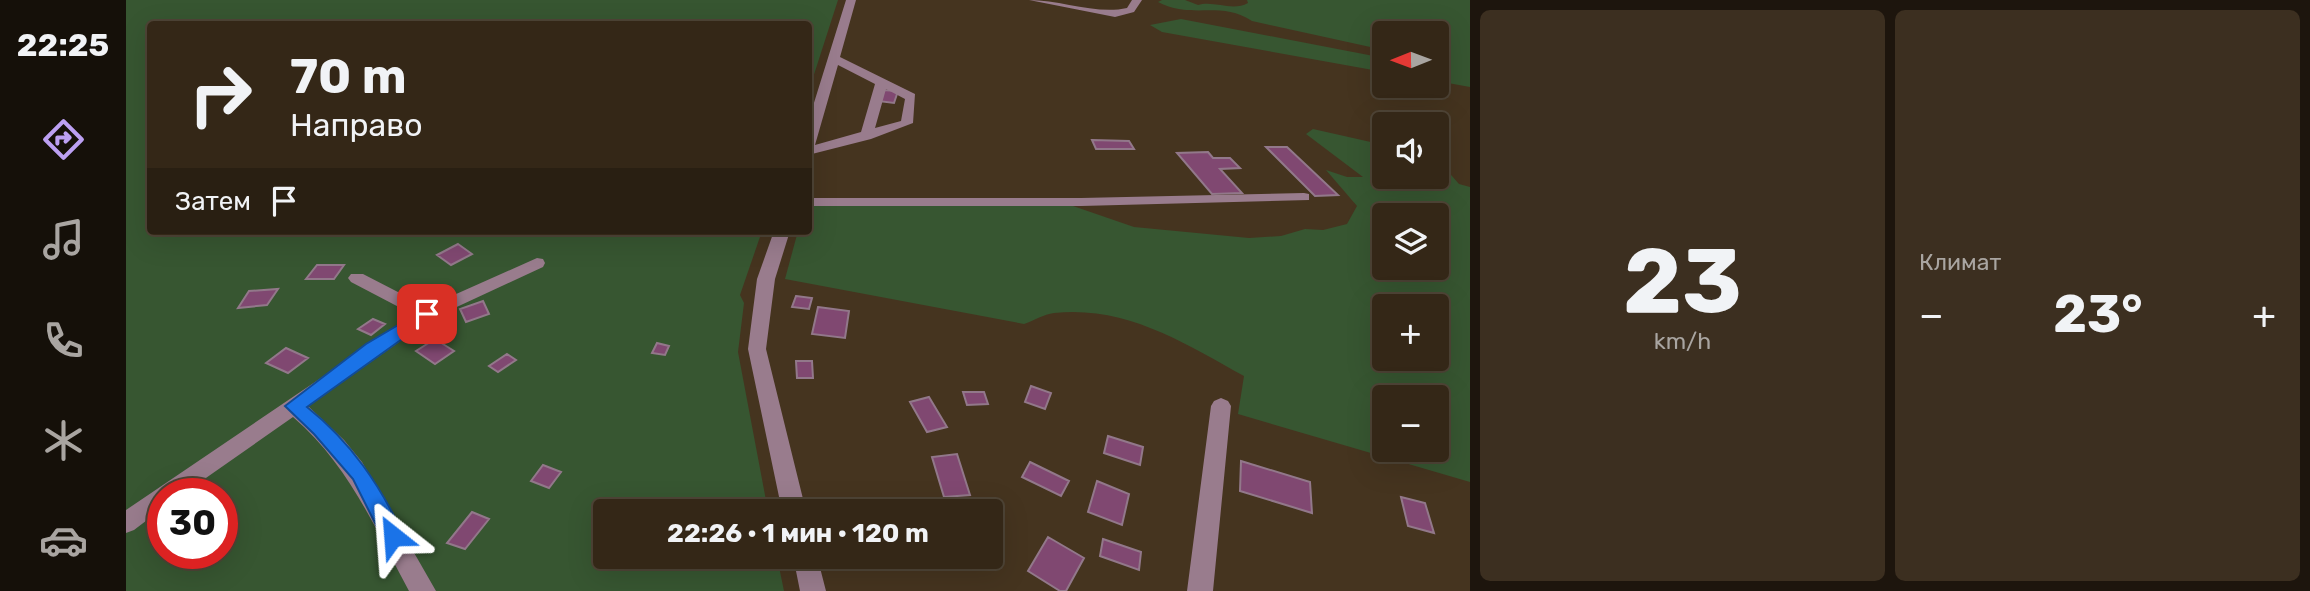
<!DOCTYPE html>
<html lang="ru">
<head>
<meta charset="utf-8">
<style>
  :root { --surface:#342717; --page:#3c2f20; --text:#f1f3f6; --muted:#a9a5a1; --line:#4e4436; --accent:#bca0f2 }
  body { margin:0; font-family:Rubik,sans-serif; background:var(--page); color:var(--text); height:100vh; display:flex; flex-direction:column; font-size:26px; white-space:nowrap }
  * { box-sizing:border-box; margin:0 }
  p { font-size:23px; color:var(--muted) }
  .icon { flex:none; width:38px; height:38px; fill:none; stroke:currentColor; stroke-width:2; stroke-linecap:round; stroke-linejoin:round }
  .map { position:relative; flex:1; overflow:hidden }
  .drawer { display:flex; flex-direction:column; gap:10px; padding:10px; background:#1d150d; width:840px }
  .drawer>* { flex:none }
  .guide { position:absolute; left:21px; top:21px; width:665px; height:214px; border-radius:7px; box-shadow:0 7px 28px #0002,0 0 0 2px var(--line); background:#342717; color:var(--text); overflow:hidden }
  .needle { width:46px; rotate:269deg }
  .tools { position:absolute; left:1246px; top:21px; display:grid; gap:14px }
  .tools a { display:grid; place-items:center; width:77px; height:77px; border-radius:7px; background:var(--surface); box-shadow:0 7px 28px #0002,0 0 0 2px var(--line); font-size:35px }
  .speed { position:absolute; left:21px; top:478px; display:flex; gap:14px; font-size:35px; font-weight:700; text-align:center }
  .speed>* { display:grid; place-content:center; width:91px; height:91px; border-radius:50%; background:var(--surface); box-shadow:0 7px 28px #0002,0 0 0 2px var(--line); line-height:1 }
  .speed .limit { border:10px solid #d22; background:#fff; color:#111 }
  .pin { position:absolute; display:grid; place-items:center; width:60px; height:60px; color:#fff; margin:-30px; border-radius:14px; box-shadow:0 4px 10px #0006 }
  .me { position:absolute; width:77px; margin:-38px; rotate:332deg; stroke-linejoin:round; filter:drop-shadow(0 0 5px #0008) }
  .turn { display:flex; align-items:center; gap:24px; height:147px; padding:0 28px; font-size:32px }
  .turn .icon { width:91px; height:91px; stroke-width:2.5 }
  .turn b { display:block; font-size:49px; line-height:60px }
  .then { display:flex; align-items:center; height:66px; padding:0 28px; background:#0003; gap:14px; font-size:26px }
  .big { font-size:52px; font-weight:700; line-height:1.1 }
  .drawer .tile { flex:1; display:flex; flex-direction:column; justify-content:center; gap:10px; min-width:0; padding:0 24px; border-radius:10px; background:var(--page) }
  .drawer .dial { align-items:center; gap:0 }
  .dial b { font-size:91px; line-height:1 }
  .heat { display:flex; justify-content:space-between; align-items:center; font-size:38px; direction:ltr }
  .drawer .tiles { flex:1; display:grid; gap:10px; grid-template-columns:repeat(2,1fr) }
  .trip { position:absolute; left:467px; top:499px; width:410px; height:70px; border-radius:7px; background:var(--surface); box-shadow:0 7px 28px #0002,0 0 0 2px var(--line); font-weight:700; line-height:70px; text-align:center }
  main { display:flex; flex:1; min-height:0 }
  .tabs { display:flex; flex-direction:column; width:126px; justify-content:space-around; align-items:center; background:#151009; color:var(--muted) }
  .tabs .icon { width:49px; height:49px }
  .tabs .selected { color:var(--accent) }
  .tabs b { font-size:32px; color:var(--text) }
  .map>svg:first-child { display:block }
</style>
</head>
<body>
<main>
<nav class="tabs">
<b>22:25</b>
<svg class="icon selected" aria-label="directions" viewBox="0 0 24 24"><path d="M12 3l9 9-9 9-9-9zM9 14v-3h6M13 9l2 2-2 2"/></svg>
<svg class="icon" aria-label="music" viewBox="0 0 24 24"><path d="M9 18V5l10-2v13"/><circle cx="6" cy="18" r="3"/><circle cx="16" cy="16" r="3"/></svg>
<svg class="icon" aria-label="phone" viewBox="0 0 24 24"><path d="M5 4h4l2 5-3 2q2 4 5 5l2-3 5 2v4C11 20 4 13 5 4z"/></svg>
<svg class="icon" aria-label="climate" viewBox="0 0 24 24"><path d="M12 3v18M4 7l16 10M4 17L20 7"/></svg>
<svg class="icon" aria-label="car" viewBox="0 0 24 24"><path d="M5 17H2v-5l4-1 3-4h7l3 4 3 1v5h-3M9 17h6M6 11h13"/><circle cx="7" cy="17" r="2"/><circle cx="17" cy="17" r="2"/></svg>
</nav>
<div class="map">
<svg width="1344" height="591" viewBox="0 0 1344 591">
  <rect width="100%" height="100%" fill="#45341f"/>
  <path fill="#375631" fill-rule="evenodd" d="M0,0H712L683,90L682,24H24V231H636L614,295L618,303L612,352L642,511H480V556L651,557L658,591H0ZM37,494H96V553H37Z
    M1036,0H1059L1072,5C1088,0 1106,12 1122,3L1121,0H1344V87L1311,81V33H1258V50L1126,21C1094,0 1066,20 1032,2Z
    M1055,19L1258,58V72L1036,32L1024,25Z
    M1187,129L1258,145V177H1311V159L1333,184L1344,187V482L1112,414L1118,376C1059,343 999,305 928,313C918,314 907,321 898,324L659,279L672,231H682L683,206H947L1008,227L1123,238L1155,236L1179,229L1197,230L1221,224L1231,206L1200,170L1221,177H1237L1180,134ZM1258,215H1311V268H1258ZM1258,306H1311V359H1258ZM1258,397H1311V450H1258Z"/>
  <path fill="#804871" stroke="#92788a" stroke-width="2" d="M756,90L772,91L768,103L752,101Z
    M966,140L1003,141L1008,149H970Z
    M1140,147H1161L1212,195L1189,196Z
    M1082,152L1087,158H1104L1114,168L1094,169L1116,193L1086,194L1051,153Z
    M332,244L346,254L325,265L311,255Z
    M191,265H218L208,279H180Z
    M152,289L141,305L112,308L123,291Z
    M670,296L686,298L683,309L666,307Z
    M357,301L363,314L340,322L334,309Z
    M692,307L723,311L719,338L686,334Z
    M247,319L259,324L245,335L232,329Z
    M309,339L328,351L309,364L290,351Z
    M531,343L543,346L539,355L526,353Z
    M160,348L182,358L162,373L140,363Z
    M381,354L390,360L372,372L363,366Z
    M670,361H686L687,378H671Z
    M905,386L925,393L919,409L899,402Z
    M837,392H858L862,404L841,405Z
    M803,397L821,427L801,432L784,402Z
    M982,436L1017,447L1014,465L978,453Z
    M831,454L844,495L818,497L806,457Z
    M1115,461L1184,482L1186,513L1114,491Z
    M904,462L943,481L935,496L896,477Z
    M417,465L435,472L423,488L405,481Z
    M971,481L1003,494L996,525L962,512Z
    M1275,497L1299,503L1308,533L1282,526Z
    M346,512L363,519L339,549L321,543Z
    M922,537L958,558L940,591H934L902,571Z
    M977,539L1015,552L1013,570L974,556Z"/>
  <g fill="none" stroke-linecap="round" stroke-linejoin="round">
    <path fill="#997c8d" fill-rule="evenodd" d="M720,0H730L714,57L789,94L787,123L745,139L682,155V122ZM712,65L749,84L735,132L689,145ZM760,89L779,99L775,121L749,128Z
      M903,0C935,0 971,15 1001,8L1006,0H1016L1008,12L989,17Z
      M1178,193L1183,194V200L955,206H682V198H955Z
      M648,231H664L649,279L640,349L680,511H656L622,349L631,279Z
      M411,258L417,259L419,263L417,267L307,318L182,406L218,440L236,462L310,591H283C249,528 222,464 167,417L57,494H37V508L8,530L0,533V510L288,315L225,282L222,278L225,274H237L301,307Z
      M1095,398L1102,401L1105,406L1087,591H1061L1085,406L1088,401Z
      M667,556H691L700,591H674Z"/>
  </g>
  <path fill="#1a73e8" stroke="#114b97" stroke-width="2" d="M301,308L307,310V317L181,407C225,442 254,485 278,536L275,543L267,545L259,543L227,479L188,434L159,406L240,344Z"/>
</svg>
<div class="tools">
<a><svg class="needle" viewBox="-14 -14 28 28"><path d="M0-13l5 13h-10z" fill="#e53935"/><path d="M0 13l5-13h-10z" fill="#a9a5a1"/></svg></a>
<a><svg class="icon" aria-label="sound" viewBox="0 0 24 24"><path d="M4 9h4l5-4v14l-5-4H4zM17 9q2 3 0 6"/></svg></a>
<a><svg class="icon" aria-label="layers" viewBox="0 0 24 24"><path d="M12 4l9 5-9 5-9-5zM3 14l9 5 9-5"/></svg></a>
<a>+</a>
<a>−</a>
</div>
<div class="speed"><div class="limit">30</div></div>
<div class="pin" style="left:301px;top:314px;background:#d93025"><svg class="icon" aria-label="arrive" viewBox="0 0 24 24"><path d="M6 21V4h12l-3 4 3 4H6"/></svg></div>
<svg class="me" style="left:267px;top:536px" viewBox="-20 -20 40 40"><path d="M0-17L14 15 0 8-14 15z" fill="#1a73e8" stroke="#fff" stroke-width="4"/></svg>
<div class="trip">22:26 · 1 мин · 120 m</div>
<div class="guide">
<div class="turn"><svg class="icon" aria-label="right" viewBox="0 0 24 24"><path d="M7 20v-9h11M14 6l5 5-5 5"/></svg><div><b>70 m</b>Направо</div></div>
<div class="then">Затем<svg class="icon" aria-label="arrive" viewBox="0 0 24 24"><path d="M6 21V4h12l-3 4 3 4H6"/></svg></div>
</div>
</div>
<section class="drawer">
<div class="tiles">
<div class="tile dial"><b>23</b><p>km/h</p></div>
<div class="tile"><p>Климат</p>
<div class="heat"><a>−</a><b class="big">23°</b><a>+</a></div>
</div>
</div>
</section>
</main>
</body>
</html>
